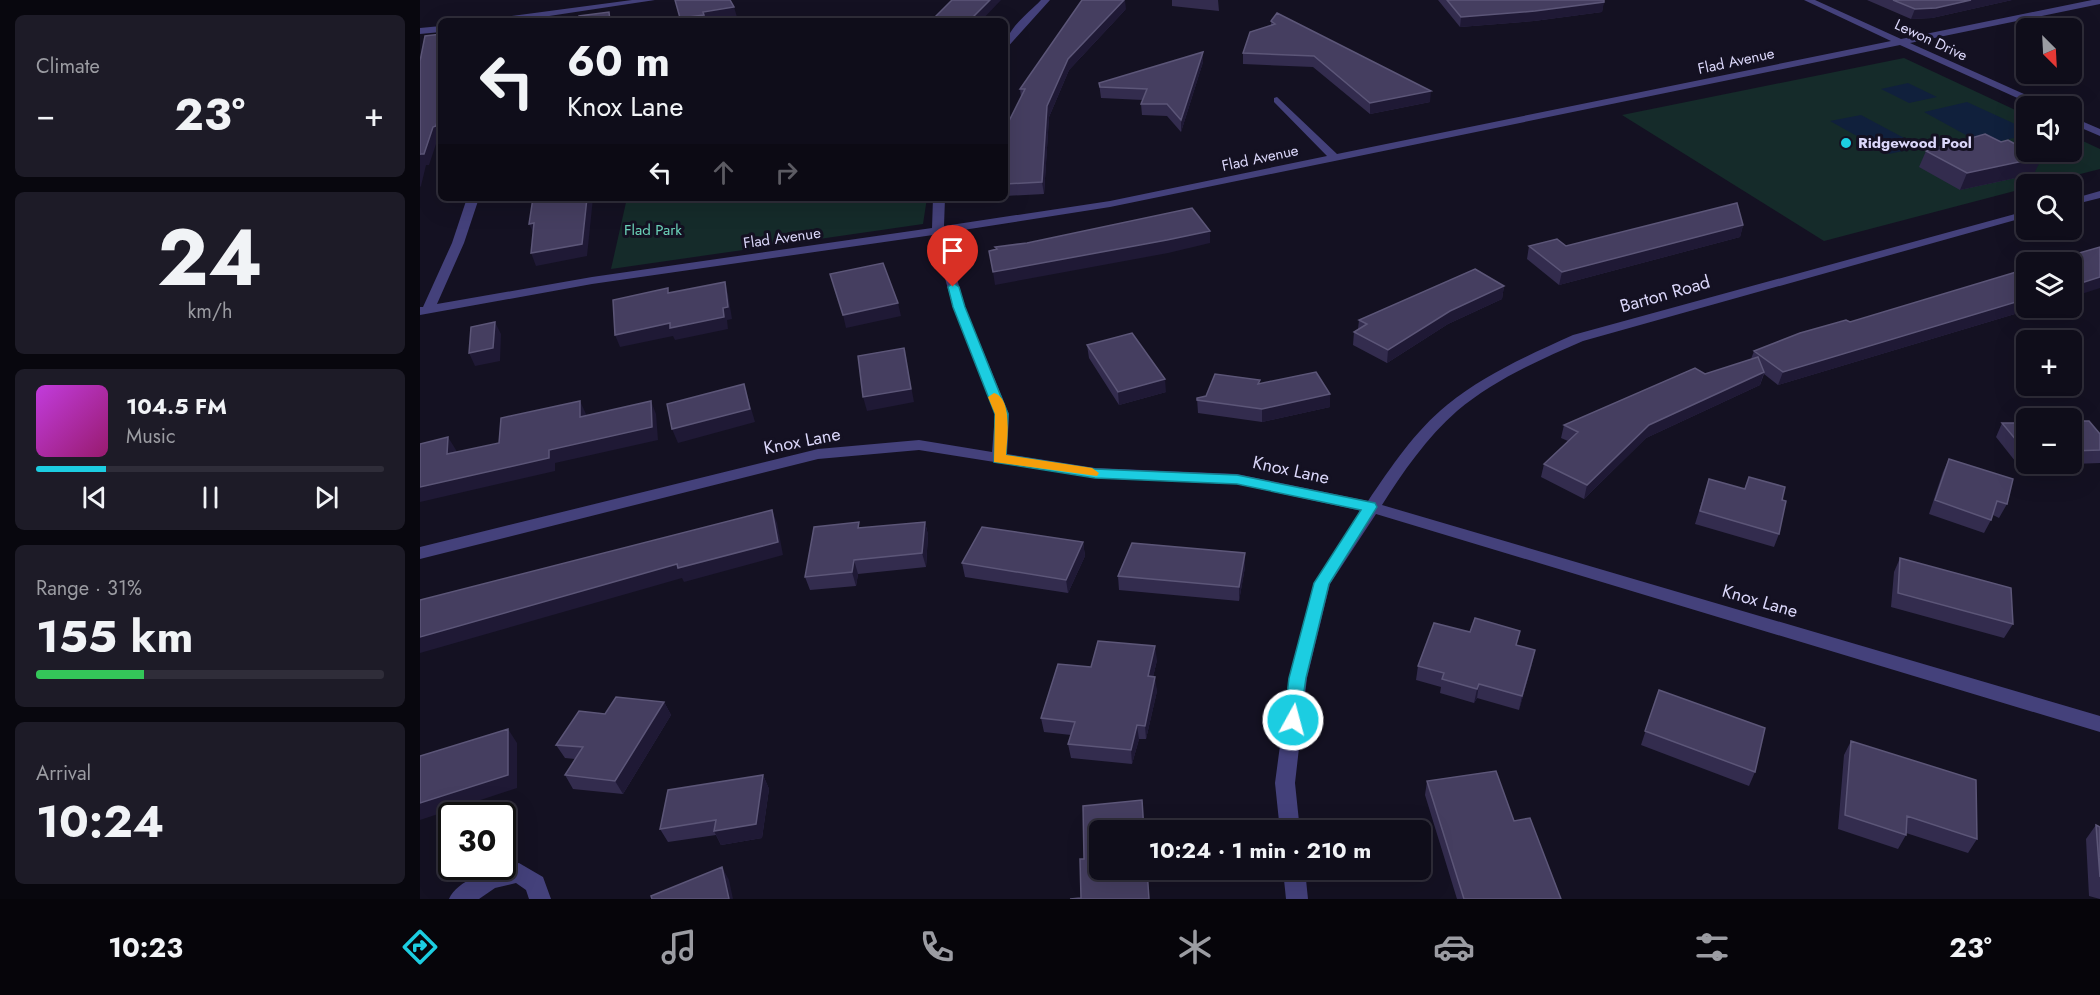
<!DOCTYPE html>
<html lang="en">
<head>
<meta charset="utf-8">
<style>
  :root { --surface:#0f0d1a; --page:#1d1b27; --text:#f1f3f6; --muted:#9b9ca2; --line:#2f2d39; --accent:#1ccde1 }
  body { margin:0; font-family:Jost,sans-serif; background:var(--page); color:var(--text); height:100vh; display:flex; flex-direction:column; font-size:22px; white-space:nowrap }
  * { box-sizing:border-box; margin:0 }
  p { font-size:20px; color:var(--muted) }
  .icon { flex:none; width:33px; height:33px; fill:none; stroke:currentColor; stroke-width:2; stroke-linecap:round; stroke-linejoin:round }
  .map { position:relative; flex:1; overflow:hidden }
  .details { display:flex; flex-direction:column; gap:15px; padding:15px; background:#08070e; width:420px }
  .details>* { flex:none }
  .hud { position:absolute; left:18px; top:18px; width:570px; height:183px; border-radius:9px; box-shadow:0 6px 24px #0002,0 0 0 2px var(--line); background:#0f0d1a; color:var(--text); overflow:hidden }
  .needle { width:39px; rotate:156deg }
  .fabs { position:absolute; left:1596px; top:18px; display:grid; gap:12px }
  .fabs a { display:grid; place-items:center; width:66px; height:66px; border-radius:9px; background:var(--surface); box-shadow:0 6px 24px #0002,0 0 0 2px var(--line); font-size:30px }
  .speed { position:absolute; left:18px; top:802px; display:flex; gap:12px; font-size:30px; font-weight:700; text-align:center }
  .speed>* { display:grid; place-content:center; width:78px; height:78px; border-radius:50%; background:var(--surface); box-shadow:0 6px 24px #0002,0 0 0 2px var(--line); line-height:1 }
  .speed .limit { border:3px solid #111; border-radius:9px; background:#fff; color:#111 }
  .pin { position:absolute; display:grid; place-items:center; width:51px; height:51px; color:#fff; margin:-62px -26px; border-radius:50% 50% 50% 0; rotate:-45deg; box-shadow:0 0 6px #0007 }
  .pin .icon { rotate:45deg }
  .me { position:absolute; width:66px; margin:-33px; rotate:7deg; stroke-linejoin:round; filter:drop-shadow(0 0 4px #0008) }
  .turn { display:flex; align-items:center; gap:21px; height:126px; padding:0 30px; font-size:27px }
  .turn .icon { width:78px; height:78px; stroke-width:2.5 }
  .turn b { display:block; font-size:42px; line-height:51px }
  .lanes { display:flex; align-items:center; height:57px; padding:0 30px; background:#0003; justify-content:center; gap:30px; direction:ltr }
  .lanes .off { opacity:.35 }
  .big { font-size:45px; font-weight:700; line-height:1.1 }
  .details .widget { flex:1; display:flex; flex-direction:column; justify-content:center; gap:9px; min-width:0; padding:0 21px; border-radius:9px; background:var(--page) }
  .details .dial { align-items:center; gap:0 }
  .dial b { font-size:78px; line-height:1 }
  .song { display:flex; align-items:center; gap:18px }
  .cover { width:72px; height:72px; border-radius:9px; background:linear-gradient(135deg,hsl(290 70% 55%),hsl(320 70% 35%)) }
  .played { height:6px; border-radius:3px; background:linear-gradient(90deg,var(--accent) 20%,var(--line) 20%) }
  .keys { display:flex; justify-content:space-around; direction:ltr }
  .heat { display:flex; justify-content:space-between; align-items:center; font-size:33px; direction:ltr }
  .charge { height:9px; border-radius:4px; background:linear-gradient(90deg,#34c759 31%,var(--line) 0) }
  .trip { position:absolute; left:669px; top:820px; width:342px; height:60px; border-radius:9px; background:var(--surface); box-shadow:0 6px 24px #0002,0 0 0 2px var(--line); font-weight:700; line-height:60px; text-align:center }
  .dock { display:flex; height:96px; justify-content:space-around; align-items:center; background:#06050a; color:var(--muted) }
  .dock .icon { width:42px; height:42px }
  .dock .on { color:var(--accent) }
  .dock b { font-size:27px; color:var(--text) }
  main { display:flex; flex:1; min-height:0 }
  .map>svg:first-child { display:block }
</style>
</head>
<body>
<main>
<section class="details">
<div class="widget"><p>Climate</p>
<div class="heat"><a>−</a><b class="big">23°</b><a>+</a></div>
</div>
<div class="widget dial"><b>24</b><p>km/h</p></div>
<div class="widget">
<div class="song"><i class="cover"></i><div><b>104.5 FM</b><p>Music</p></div></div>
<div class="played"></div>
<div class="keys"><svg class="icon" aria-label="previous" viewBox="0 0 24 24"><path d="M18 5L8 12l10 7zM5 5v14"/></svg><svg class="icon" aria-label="pause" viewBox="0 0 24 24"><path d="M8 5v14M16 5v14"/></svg><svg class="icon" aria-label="next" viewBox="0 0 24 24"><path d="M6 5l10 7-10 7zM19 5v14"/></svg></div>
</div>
<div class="widget"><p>Range · 31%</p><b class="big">155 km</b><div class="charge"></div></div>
<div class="widget"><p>Arrival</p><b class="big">10:24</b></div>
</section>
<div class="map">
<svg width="1680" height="899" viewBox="0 0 1680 899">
  <rect width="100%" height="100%" fill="#141122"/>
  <path fill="#152b2a" d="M1484,58L1606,115V152H1652V136L1680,149V169L1621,184H1606V188L1404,241L1202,115Z
    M207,198H507L503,224L191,269Z"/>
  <path fill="#10203c" d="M1488,83L1517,97L1489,103L1461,89Z
    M1547,102L1606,129V135L1564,145L1504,112Z
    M1441,115L1501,147L1469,154L1410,121Z"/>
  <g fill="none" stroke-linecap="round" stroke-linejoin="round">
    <path fill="#44417b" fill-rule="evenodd" d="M212,0H235L96,21H73L77,18Z
      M621,0H630L585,50C585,29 608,14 621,0Z
      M1384,0H1395L1481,39L1672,0H1680V4L1490,43L1626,104L1627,106H1615L1480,45L690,207L524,233L545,307L589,414L587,454L675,468L817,474L948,501C971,467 995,431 1027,405C1065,374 1109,355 1153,335L1606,211V217L1163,341C1119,360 1074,380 1037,411C1007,437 983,472 962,505L1680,716V732L956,514L910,584L887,678L875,783L880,831H860L855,783L869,678L894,583L942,511L817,484L675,478L499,450L398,459L0,559V547L398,449L499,440L572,452L575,414L533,307L513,235L172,284L0,315V307H3L32,243L47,198H59L44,243L17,304L172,277L512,228L513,198H525L524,226L690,201L907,156L854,102V98L857,97L917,154L1471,41Z
      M21,26V32L0,34V28Z
      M1652,117L1680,129V136L1652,124Z
      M1680,191V198L1652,205V199Z
      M99,863L123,877L131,899H109L106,890L96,883L75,888L59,899H29C39,877 78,868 99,863Z
      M863,870H885L888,899H866Z"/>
  </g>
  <path fill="#332c4e" d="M752,0H798L799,11L752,6Z
    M1018,0H1184L1182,12L1114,21L1040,27Z
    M1447,0H1592L1512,18L1491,19Z
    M706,9L649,70L629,117L624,194L585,196V129L601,97L600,89Z
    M851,21L1010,102L950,114L893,67L823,64V53L851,26Z
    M783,52V62L761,132L747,116L722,115L721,104L723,100L681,98L679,83Z
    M1506,151L1614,174L1540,190L1499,167Z
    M1323,225L1320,237L1139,285L1107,259L1109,246H1146Z
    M1084,286L1082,299L1028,324L967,363L933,345L934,332L938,329L939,320Z
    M1606,308H1615L1358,385L1344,374L1340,385L1226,438L1164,499L1121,477L1124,464L1148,441L1141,438L1144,425L1285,374L1331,359L1334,351L1430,322Z
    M667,345L746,392L699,405L669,358Z
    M840,384L910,407L842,422L778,413L777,398Z
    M1652,421L1680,434V463L1599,466L1576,437L1582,423H1606V464H1652Z
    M1529,459L1587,504L1579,518L1573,515L1571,520L1564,533L1509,514L1523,472Z
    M1329,477L1362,500L1359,534L1354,547L1275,524L1289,479L1324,489Z
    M505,522L508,535L506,567L438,574L436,586L390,590L385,577L441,528Z
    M663,542L665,556L648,593L545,577L542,563Z
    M1480,558L1593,624L1584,638L1471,607L1474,572Z
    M825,567L819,601L699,590L698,576Z
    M1097,645L1112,664L1099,710L1057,698L1054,703L1020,693L1021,687L996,680L998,666Z
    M737,660L733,677L737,691L726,739H719L712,764L651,758L648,744L651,735L624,732L621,718L671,667Z
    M1239,690L1335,772L1329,786L1221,745Z
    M244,702L251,715L203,794L153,789L145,775L155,759L145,758L136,745L185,714Z
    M1431,741L1557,839L1548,853L1486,833V835L1478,849L1418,829L1424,755Z
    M343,775L349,789L342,838L301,845L296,835L248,842L240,829Z
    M1007,781L1094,821L1141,899H1037L1005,795Z
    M1676,825L1680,827V899L1669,896L1666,839Z"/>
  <path fill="#1f1935" d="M570,0H581L561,21H549Z
    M704,0H705L706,9L649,70L629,117L624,194L622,182L627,106L648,59Z
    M1551,0H1592L1512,18L1491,19L1495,9Z
    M1184,2L1182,12L1114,21L1040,27L1041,17Z
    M314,7L317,17L293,21H286L283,12Z
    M284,15L286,21H261L260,18Z
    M783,52V62L761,132V120Z
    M1011,91L1010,102L950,114V103Z
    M21,117V137L18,138L9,165H6L1,186L0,187V154L13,127L18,118Z
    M1622,157L1614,174L1540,190L1547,173Z
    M167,198H173L167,256L116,266L111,253Z
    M114,223L115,236L109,224Z
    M1323,225L1320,237L1139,285L1142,272Z
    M790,231V243L748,253L575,285L573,272Z
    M1680,277V288L1652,297V286Z
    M305,282L308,294L312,319L307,320L308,329L255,340L253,336L200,347L195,335L303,308Z
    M1084,286L1082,299L1028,324L967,363L968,350L1030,311Z
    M1606,299V308H1615L1358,385L1363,372Z
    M478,303L481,316L426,328L423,315Z
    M75,322L81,334L80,361L55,366L49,353Z
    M484,348L494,402L447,411L443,397Z
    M1344,372L1340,385L1226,438L1164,499L1167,485L1229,425Z
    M745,379L746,392L699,405L698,392Z
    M324,384L335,422L258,443L252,429Z
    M910,394V407L842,422V409Z
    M160,401L166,414V430L160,417Z
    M231,401L236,414L238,440L135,463V471L0,502V487L129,450Z
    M28,437L36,450L35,467L27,454Z
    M352,510L357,523L363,555L264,582L262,578L0,653V637Z
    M505,522L508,535L506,567L502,553Z
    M663,542L665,556L648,593L646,580Z
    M825,553V567L819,601V587Z
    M434,560L438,574L436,586L432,572Z
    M735,646L737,660L730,690L728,676Z
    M1115,650L1112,664L1099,710L1102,696Z
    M735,677L737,691L726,739L725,726Z
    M1059,684L1057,698L1054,703L1057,689Z
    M244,702L251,715L203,794L195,781Z
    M717,725L719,739L712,764L711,750Z
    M88,729L97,743V788L0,820V803Z
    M343,775L349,789L342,838L301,845L294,831Z
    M302,867L309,880L313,899H309Z"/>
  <path fill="#453e60" stroke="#5c5678" stroke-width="1.5" d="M255,0H310L314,7L283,12L284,15L260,18Z
    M532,0H570L549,21H511Z
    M662,0H704L648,59L627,106L622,182L585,184V129L605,89H600Z
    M1027,0H1184V2L1115,11L1041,17Z
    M1473,0H1551L1516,8L1495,9Z
    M189,12L190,21H159V16Z
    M857,13L1011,91L950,103L894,56L823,53L830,32L855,24L851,21Z
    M21,34V117L18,118L16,126L13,127L4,154H0V155V61L5,36Z
    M783,52L761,120L747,104H721L727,89L680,87L679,83Z
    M1565,134L1581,142L1588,140L1606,150V152H1611L1622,157L1547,173L1506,151Z
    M113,198H167L162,244L111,253L114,223L109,224Z
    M1317,203L1323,225L1142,272L1109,246L1137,239L1146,246Z
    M772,208L790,231L747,240L573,272L569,251L577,249L575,247L607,243Z
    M1680,247V277L1652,286V262H1628Z
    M463,263L478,303L423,315L410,274Z
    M1055,269L1084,286L1030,311L968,350L934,332L947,324L939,320Z
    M1606,269V299L1363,372L1334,351L1380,333L1426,320L1430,322Z
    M305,282L308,307L303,308L304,317L250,328V323L195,335L193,300L248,288V293Z
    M75,322L73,348L49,353L51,327Z
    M712,333L745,379L698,392L667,345Z
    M484,348L491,389L443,397L438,356Z
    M1338,357L1344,372L1229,425L1167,485L1124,464L1158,432L1144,425L1275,368L1285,374Z
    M896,372L910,394L842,409L777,400V398L786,396L795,374L840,380L838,384Z
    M324,384L330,409L252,429L247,404Z
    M160,401V417L231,401L232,427L129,450V458L0,487V444L28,437L27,454L79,443L81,418Z
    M1652,421H1669L1680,434V450L1652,451Z
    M1582,423H1606V452Z
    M1529,459L1593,479L1587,504L1577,501L1571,520L1515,500Z
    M1329,477L1365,487L1362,500L1366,501L1359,534L1280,511L1289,479L1325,489Z
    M352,510L358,542L258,568L257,564L0,637V600Z
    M439,522L438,528L505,522L502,553L434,560L432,572L385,577L394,527Z
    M562,527L663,542L646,580L542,563Z
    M712,543L825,553L819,587L698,576Z
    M1480,558L1591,588L1593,624L1478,593Z
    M1055,618L1100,631L1096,645L1115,650L1102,696L1059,684L1057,689L1022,679L1024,673L998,666L1014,623L1050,632Z
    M678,641L735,646L728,676L735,677L725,726L717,725L711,750L648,744L655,722L621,718L638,664L671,667Z
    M1239,690L1345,728L1335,772L1225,731Z
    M196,697L244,702L195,781L145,775L163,747L136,745L159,711L185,714Z
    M88,729V775L0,803V756Z
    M1431,741L1556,780L1557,839L1487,816L1486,835L1425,815Z
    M1076,771L1094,821L1110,818L1141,899H1044L1007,781Z
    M343,775L336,824L294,831L296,820L240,829L248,790Z
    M722,800L724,831H680V870H727L729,899H650L661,898L660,859H664L663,806Z
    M1676,825L1680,827V877Z
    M302,867L309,899H232L231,896Z"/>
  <path fill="#1ccde1" stroke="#128592" stroke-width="1.5" d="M533,283L539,287L545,307L588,414L586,455L675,469L817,475L955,503L957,507L909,584L886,678L879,725H867L864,720L869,678L894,583L941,510L817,484L675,478L574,462L575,414L533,307L528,287Z"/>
  <path fill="#f59e0b" d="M574,393C593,398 587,440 586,455L672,468L679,473L677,476L574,462L575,414L568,397Z"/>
  <circle fill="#1ccde1" stroke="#141122" stroke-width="2" cx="1426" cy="143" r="6"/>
  <g text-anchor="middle" stroke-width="6" stroke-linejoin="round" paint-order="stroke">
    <g font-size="15" fill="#dbd7fa" stroke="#141122">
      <text transform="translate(1511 40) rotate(25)" y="5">Lewon Drive</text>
      <text transform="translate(1316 61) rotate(-12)" y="5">Flad Avenue</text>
      <text transform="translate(840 158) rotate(-12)" y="5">Flad Avenue</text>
      <text transform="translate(362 238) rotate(-8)" y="5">Flad Avenue</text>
    </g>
    <g font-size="15" font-weight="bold" fill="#dbd7fa" stroke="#141122" text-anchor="start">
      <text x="1438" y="148">Ridgewood Pool</text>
    </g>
    <g font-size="15" fill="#6bd1b8" stroke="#141122">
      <text x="233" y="235">Flad Park</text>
    </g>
    <g font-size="18" fill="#dbd7fa" stroke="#141122">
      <text transform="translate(1245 294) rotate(-16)" y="6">Barton Road</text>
      <text transform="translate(382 441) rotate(-11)" y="6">Knox Lane</text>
      <text transform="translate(871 470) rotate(12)" y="6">Knox Lane</text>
      <text transform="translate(1340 601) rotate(16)" y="6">Knox Lane</text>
    </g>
  </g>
</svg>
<div class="fabs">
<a><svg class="needle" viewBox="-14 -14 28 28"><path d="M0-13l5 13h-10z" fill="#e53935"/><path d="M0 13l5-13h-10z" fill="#9b9ca2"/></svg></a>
<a><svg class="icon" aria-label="sound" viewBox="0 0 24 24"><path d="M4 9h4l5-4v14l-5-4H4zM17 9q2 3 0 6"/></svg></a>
<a><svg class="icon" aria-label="search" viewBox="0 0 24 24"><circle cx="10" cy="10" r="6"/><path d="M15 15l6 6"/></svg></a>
<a><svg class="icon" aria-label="layers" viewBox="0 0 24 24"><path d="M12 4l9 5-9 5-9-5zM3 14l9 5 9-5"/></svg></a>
<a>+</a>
<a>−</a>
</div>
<div class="speed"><div class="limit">30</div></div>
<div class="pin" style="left:533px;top:287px;background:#d93025"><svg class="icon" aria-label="arrive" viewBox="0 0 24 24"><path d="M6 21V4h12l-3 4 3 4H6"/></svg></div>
<svg class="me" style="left:873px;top:720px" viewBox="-20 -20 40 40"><circle r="17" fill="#1ccde1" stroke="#fff" stroke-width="3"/><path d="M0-11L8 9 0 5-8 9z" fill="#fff"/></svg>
<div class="trip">10:24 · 1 min · 210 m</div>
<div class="hud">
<div class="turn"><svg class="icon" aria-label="left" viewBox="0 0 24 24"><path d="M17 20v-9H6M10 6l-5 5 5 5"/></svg><div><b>60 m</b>Knox Lane</div></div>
<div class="lanes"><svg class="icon" aria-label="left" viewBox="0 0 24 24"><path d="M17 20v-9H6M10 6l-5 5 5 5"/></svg><svg class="icon off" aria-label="ahead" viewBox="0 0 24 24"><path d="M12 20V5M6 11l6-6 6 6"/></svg><svg class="icon off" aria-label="right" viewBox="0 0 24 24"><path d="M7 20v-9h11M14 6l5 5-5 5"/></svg></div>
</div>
</div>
</main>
<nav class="dock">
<b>10:23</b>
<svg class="icon on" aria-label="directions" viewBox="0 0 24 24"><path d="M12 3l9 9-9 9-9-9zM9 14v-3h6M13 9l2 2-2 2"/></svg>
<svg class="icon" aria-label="music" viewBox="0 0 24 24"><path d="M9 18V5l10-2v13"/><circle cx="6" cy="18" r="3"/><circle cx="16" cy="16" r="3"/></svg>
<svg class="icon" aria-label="phone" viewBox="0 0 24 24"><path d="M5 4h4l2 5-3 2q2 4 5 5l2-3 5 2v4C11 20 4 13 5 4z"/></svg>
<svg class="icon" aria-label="climate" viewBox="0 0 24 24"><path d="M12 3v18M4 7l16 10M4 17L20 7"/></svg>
<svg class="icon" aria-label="car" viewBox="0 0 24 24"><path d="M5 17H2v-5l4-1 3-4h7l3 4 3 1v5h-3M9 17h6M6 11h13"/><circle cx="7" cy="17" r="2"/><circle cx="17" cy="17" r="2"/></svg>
<svg class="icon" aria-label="filters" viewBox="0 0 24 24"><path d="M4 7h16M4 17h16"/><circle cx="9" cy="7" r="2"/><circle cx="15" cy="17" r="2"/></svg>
<b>23°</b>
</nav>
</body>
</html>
